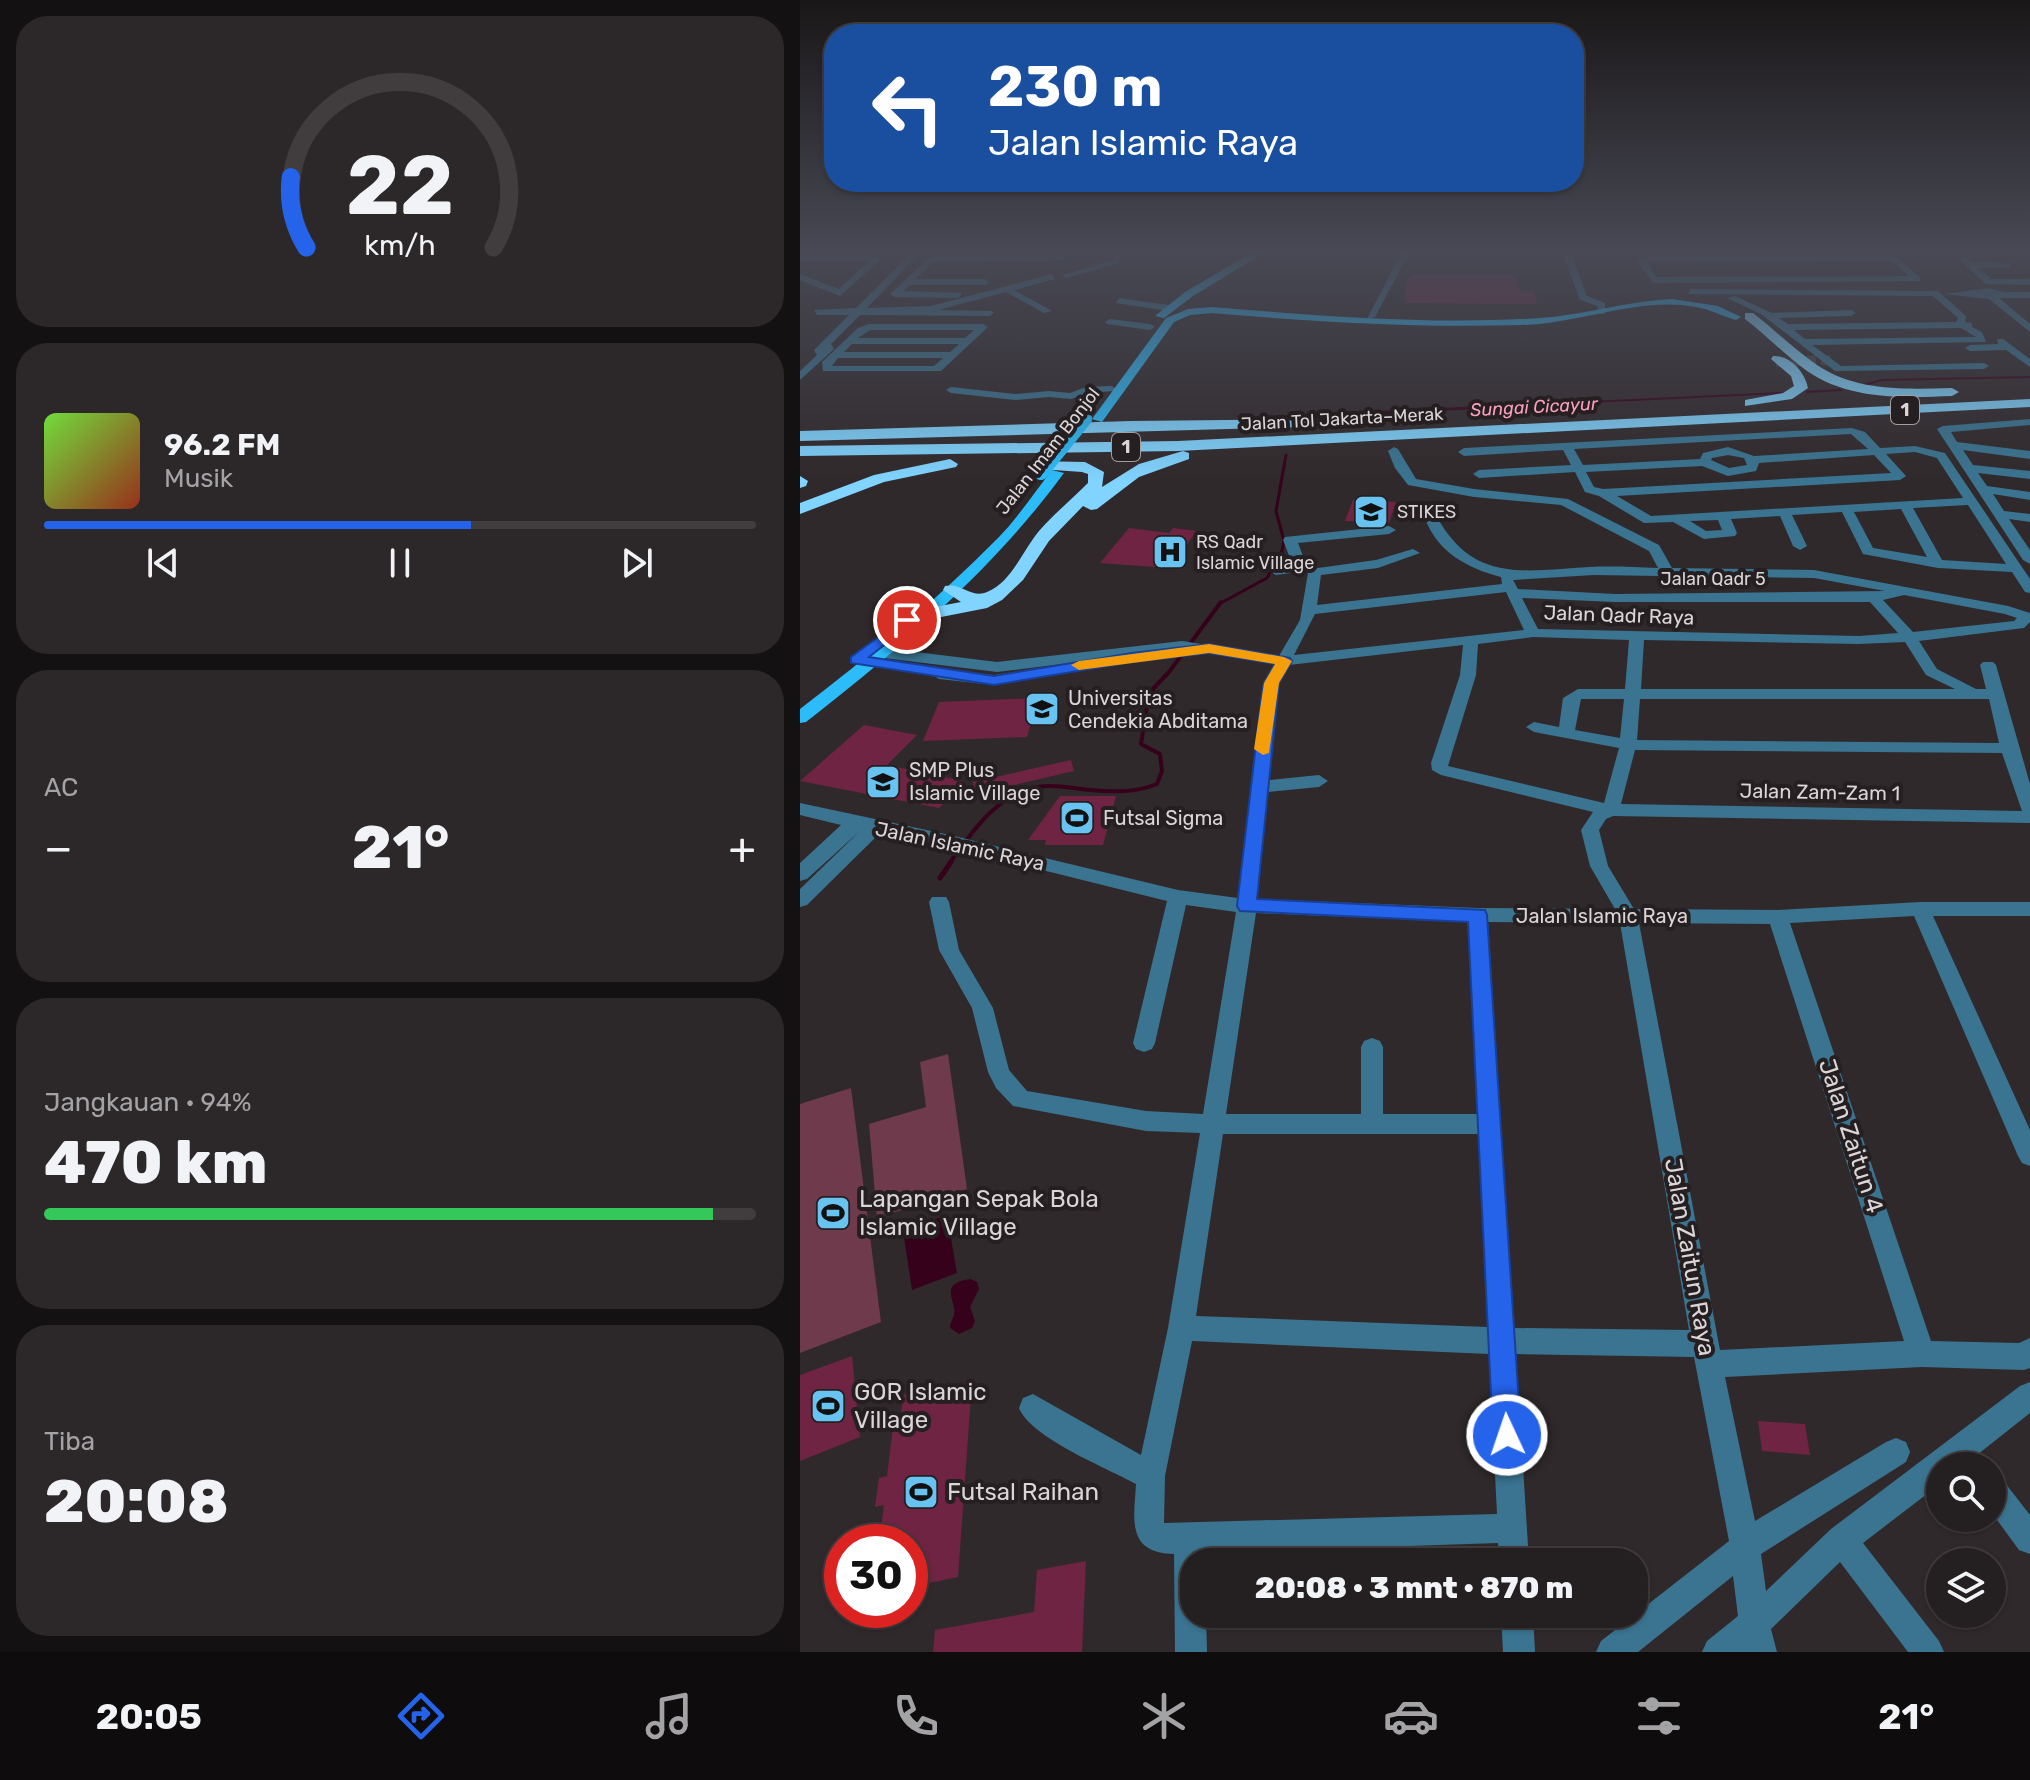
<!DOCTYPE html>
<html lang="id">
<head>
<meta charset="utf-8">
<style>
  :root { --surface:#241f20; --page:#2c2729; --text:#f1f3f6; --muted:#a3a2a5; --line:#413d3e; --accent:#2563eb }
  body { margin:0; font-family:Rubik,sans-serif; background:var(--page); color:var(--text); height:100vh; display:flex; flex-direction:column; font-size:30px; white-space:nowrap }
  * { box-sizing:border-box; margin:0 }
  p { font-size:26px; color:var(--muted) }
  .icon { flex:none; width:44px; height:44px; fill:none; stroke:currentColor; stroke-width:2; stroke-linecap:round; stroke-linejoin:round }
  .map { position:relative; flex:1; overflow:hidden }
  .drawer { display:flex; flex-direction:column; gap:16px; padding:16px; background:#141112; width:800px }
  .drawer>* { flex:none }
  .guide { position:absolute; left:24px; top:24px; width:760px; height:168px; border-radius:32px; box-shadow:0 2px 6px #0004,0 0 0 2px var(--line); background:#1a4fa0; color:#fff; overflow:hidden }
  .buttons { position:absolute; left:1126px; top:1452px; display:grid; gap:16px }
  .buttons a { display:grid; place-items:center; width:80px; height:80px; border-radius:50%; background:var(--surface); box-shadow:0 2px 6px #0004,0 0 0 2px var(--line); font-size:40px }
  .speed { position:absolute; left:24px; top:1524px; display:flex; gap:16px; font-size:40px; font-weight:700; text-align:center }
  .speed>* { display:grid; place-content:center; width:104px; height:104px; border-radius:50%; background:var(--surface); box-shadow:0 2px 6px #0004,0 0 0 2px var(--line); line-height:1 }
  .speed .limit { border:12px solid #d22; background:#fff; color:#111 }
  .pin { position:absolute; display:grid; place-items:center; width:68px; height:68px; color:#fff; margin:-34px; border:4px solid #fff; border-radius:50%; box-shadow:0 2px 8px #0007 }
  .me { position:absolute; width:88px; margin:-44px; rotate:357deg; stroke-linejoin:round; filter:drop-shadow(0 0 6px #0008) }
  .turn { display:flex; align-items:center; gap:28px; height:168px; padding:0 32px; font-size:36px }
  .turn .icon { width:104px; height:104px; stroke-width:2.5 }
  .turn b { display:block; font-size:56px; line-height:68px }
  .big { font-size:60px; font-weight:800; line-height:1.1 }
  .drawer .tile { flex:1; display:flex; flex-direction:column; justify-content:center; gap:12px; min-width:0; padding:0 28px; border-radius:32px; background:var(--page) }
  .drawer .dial { align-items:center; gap:0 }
  .dial svg { height:208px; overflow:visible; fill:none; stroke:var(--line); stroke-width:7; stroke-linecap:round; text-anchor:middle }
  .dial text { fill:var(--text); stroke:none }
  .song { display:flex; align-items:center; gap:24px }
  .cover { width:96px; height:96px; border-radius:12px; background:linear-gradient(135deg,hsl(100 70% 55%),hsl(10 70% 35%)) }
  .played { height:8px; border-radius:4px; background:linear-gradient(90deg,var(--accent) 60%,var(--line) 60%) }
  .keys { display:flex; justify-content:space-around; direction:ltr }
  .heat { display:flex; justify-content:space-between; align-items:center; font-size:44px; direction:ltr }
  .charge { height:12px; border-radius:6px; background:linear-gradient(90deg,#34c759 94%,var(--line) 0) }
  .trip { position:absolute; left:380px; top:1548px; width:468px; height:80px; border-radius:32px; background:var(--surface); box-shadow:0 2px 6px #0004,0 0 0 2px var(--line); font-weight:800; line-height:80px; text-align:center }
  .dock { display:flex; height:128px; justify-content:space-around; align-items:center; background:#0e0c0d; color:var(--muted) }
  .dock .icon { width:56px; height:56px }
  .dock .active { color:var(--accent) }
  .dock b { font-size:36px; color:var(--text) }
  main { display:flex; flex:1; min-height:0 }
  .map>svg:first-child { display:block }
</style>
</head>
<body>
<main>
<section class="drawer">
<div class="tile dial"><svg viewBox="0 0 100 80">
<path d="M14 69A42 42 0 1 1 86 69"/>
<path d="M14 69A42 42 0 0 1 8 42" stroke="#2563eb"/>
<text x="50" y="56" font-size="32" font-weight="700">22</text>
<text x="50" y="72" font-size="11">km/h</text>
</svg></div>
<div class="tile">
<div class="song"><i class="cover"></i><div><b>96.2 FM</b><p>Musik</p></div></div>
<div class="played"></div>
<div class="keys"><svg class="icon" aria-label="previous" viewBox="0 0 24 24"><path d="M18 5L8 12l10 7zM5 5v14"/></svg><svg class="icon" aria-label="pause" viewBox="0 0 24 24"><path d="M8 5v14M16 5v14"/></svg><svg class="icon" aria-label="next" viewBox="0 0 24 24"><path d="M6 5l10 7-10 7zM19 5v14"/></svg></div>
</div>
<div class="tile"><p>AC</p>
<div class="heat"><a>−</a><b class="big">21°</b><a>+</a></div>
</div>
<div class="tile"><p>Jangkauan · 94%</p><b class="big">470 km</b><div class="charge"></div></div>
<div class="tile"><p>Tiba</p><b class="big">20:08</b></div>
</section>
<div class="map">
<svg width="1230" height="1652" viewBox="0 0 1230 1652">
  <rect width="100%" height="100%" fill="#30292b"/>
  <path fill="#6e3a4c" d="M148,1054L167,1189L77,1218L69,1124L126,1107L120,1062Z
    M51,1088L81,1322L0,1353V1104Z"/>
  <path fill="#36011a" d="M147,1215L157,1273L112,1290L103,1231Z
    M171,1279L177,1282L179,1289L170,1307L175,1321L172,1328L159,1334L150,1328C150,1323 153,1319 154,1315C157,1301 137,1283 171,1279Z"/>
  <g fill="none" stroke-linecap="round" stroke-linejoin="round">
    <path stroke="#36011a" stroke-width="2" d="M1064,385L1082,380L1230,377
      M1007,392L1041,390
      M748,404L982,393"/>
    <path stroke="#36011a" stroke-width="3" d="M483,420L486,417L790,402
      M419,604L467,578L482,551L484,541L476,511L486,455"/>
    <path stroke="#36011a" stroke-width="4" d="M149,864C173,830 201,788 247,786C261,785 276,789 290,790C313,792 335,793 357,784L362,771L360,754L341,744L349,693L369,672L421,602"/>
    <path stroke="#36011a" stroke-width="5" d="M140,878L151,862"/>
  </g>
  <path fill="#6e2442" d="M612,274H716L719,291H734L737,304L605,303L606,282Z
    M553,500L596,502L589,523L545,521Z
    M329,528L369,533L373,528L397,531L369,568L300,563Z
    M238,698L227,737L123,741L139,702Z
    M64,725L117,735L87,765L164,781L139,808L0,781Z
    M271,760L274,771L175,794L173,782Z
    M260,796H316L303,845H245L246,840H228Z
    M52,1356L60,1437L0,1461V1375Z
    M172,1382L158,1577L110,1587V1542H79L84,1505L75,1507L79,1478L87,1476L93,1427L100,1426L103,1395Z
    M958,1421L1005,1424L1010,1455L962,1451Z
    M286,1561L282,1652H133L135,1630L234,1612L237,1570Z"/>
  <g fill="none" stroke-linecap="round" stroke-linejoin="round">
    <path stroke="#4a4345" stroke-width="10" stroke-dasharray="10 5" stroke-linecap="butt" d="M976,362L1033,360"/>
    <path fill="#3a7491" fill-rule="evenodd" d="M113,251H122L67,308L131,306L252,274L255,279L214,290L252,311L244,313L206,292L138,310L192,311L194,313L189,316L60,315L31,344L34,349L0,380V371L17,355L14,350L49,315H17L14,310L56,308Z
      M319,251H327L318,264L266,278L262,275L312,260Z
      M602,251H610L575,317L567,319Z
      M762,251H770L787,296L805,303V314H799L797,306L780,300Z
      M1150,251H1159L1172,262L1212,263L1209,268H1178L1191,279H1230V285L1186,284Z
      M0,255L77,256L81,259L40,296L0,280V274L39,289L69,261H0Z
      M261,255L264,260L133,262L115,279H185L189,282L185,285H110L103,291L162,293L159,298L95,297L90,294L131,256Z
      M1094,255L1120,277V281L853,283L837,260L841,257ZM1092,261L1109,276L856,277L847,262Z
      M1190,288L1204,292H1230V298H1199L1230,324V332L1189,299L1144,294Z
      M891,289L1138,291L1166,316L1165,322L1172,323V327L1182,332L1186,342L1012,345L1041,366L1184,363L1189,366L1184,369L1035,371L961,314L927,298L935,296L972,313L1051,310L1056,313L1051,316L979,318L988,324L1156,322L1158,318L1133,296L888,294ZM1161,328L1176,337L1005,339L994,330Z
      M319,298L369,305L374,308L369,311L316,303Z
      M310,319L350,324L355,327L350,330L307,324L305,322Z
      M69,324H183L188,327L141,371H23L22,362L58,328ZM70,330H174L165,338H58ZM52,344H159L150,352H44ZM38,358H143L134,366H32Z
      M1197,339H1203L1230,359V367L1206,350L1170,351L1165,348L1170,345L1198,344Z
      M310,386L314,387V391L288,393L271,399L249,397L215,400L151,393L146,390L151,387L215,394L249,391L270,393L286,387Z
      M1230,419V425L1151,432L1157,442L1230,451V459L1163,450L1173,465L1230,471V479L1178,473L1187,486L1230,492V500L1193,494L1204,511L1230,514V522L1209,519L1230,550V564L1223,560L1137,429L1143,426Z
      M1052,428L1065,432L1080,448L1115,446L1145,453L1230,579V593L1225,592L1212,572L1138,568L1063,554L1042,512L992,515L1007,546L1000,550L993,546L980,516L931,519L937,533L935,536L904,539L873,522L844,523L799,496L785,492L775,472L679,478L673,474L679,470L771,465L763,450L664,456L658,452L664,448ZM1051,434L1068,449L954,456L928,447L903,453L900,459L783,465L774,449ZM1115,452L1137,458L1163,498L851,516L817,496L1100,480L1106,476L1086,454ZM928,455L944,458L947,465L929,468L911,460L912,458ZM1074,455L1091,473L803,489L794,487L786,472L902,466L928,476L956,471L959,463ZM1168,505L1206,564L1142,560L1113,508ZM1101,509L1127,557L1073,548L1054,512ZM918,520L922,530L906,531L890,521Z
      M594,447L598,449L616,479L674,489L768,499L859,545L872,568L1014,570L1208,606L1230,613V622L1224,628L1119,641L1137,669L1176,689H1186L1180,665L1183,662H1193L1196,665L1230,784V823L813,816L806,819L799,830L808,866L834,909L978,910L1120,902H1230V916H1133L1230,1130V1166L1222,1163L1218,1156L1114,916L990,923L1131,1341L1219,1343L1230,1338V1368L1224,1370L1122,1367L925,1377L955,1521L1086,1442L1096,1438L1106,1442L1110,1452L1106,1462L961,1554L966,1591L1031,1529L1220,1386L1230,1382V1413L1163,1466H1140V1484L1063,1543L1139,1641L1144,1652H1108L1040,1562L971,1629L977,1652H902L907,1641L938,1616L933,1576L838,1652H796L801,1641L929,1541L894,1357L716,1354L729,1562H699L698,1543L404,1553L405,1562H394V1614H406L407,1652H375L374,1554C326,1553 334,1519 336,1484C307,1468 231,1438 219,1408L223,1398L233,1394L341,1455L368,1328L400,1133L346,1131L213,1106L196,1088L188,1072L172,1008L139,950L129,902L132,897H146L149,902L159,950L193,1008L209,1070L227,1091L346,1111L403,1114L436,912L386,905L355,1043L352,1049L344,1052L336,1049L333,1043L367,901L150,847L79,834L7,905L0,907V889L61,830L7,879L0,881V863L41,825L0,815V803L150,835L378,890L438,898L463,683L474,664L382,649L197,672L68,656L60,651L68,646L197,662L382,641L479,656L500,620L508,573L505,571L476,575L469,571L471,568L496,564L490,558L483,540L485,537L589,526L596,530L589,534L498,543L503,556L518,568L576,560L613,549L620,553L578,568L521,575L517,605L702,584L701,577C667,568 637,552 625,518L631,514L636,515C672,583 723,571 789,567C812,566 835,567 858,568L849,551L761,505L674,497L608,485L595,468L588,451ZM794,575L860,576L863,586L868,587L875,583L874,576L1014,578L1085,591L815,594L718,589L713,580ZM706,592L724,630L494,655L515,614ZM1104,595L1205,614L1217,618L1214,621L1113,632L1083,600ZM722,598L815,602H1070L1098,633L1059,636L738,629ZM733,637L829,640L825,689H778L763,698L759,727L734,722L726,727L734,732L819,748L804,803L648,766L676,675L678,644ZM844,640L1059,644L1105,642L1126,675L1155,689H841ZM663,645L660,675L631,763L632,770L641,775L793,812L781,830L790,866L815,909L678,908L457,899L468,792L519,787L528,781L519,775L469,780L479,683L489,665ZM781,699H824L820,738L775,730ZM840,699H1189L1199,743L837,740ZM835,750L1202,753L1222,811L821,804ZM456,913L669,922L678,1114H583V1047L580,1041L572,1038L564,1041L561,1047V1114H426ZM688,922L820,923L889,1330L714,1328ZM839,923L970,924L1104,1341L920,1350ZM423,1134H679L688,1327L396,1316ZM392,1341L689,1354L697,1514L364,1523L365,1476Z
      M256,666L264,671L261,674L194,685L139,679L131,674L139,669L194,675Z
      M1192,1474L1202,1479L1230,1515V1554L1219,1550L1192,1513Z
      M701,1614H733L735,1652H703Z"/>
    <path fill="#2cbcf9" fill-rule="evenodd" d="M455,251H467L393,296L364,318L355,316L385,292Z
      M872,299L918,306L941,317L936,320C922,316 910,309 896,307C839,296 779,324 721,325C618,328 515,322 412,313L390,315L374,322L302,422L292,419L366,318L388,309L412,307C521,316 631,325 740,318C785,315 827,301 872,299Z
      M252,470L264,473C193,570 101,648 6,722L0,723V709C69,656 137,600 199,537C218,517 235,492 252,470Z"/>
    <path fill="#80d4ff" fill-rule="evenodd" d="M945,313H953C975,330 995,350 1017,365C1057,392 1106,389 1152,388L1159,392L1152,396C1103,398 1049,400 1007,371C985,355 966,335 945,319Z
      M973,356C990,355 1005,372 1008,388L992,399L945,406V400L983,393L994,386L991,376L971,359Z
      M1230,399V407L378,451L0,456V446L378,441Z
      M534,419L541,423L539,426L0,441V431L331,421Z
      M383,451L389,453V459L339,477L297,509L291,510L283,506L249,541L223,580L202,600L187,608L126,620L116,614L119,610L161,602L143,590L145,586C161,582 172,599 187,592C211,583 223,550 239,531C254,514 272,499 288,483V474L282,472L240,469L234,467V461L285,462L304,472L302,487L339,464Z
      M150,459L158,464L156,467L84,482L0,514V503L74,475Z
      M0,476L8,481L6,486L0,488Z"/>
    <path stroke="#2cbcf9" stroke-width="14" d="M241,473L285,419"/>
  </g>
  <linearGradient id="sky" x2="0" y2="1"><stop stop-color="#1a1718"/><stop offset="0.52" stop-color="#484955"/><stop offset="1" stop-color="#484955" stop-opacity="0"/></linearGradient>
  <rect width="1230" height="482" fill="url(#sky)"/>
  <path fill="#2563eb" stroke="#184099" stroke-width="2" d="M107,616L112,617V623L69,657L194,676L332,653L409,644L490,658L492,661L479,683L478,693L457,899L685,910L687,915L721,1435L717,1445L707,1449L697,1445L693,1435L668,922L440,911L437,906L462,693L464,683L475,664L409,653L332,662L194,685L51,663V657Z"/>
  <path fill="#f59e0b" d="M409,644L484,657L492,661L479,683L469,753L463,755L454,749L464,683L475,664L409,653L279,670L271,665L279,661Z"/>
  <defs>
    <g id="university-square" transform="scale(1.8)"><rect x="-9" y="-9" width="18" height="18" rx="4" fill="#69c3f1" stroke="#261f21"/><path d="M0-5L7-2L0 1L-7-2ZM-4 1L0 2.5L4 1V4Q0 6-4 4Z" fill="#111"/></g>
    <g id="hospital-square" transform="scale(1.8)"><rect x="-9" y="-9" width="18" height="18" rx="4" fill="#69c3f1" stroke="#261f21"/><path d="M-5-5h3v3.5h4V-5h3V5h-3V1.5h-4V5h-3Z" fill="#111"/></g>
    <g id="school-square" transform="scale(1.8)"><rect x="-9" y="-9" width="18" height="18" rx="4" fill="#69c3f1" stroke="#261f21"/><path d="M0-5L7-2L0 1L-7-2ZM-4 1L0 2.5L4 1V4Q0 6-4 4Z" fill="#111"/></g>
    <g id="stadium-square" transform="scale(1.8)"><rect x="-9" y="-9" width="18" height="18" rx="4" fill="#69c3f1" stroke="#261f21"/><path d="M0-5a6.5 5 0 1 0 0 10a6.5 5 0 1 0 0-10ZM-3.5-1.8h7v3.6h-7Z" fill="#111"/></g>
  </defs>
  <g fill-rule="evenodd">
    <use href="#university-square" x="571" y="512"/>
    <use href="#hospital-square" x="370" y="552"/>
    <use href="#university-square" x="242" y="709"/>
    <use href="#school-square" x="83" y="782"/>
    <use href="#stadium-square" x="277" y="818"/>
    <use href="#stadium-square" x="33" y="1213"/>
    <use href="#stadium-square" x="28" y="1406"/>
    <use href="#stadium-square" x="121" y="1492"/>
  </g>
  <g text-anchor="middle" stroke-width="8" stroke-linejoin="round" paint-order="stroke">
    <g font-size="18" font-style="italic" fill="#f9a0be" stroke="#261f21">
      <text transform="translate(734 407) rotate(-3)" y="6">Sungai Cicayur</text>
    </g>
    <g fill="#261f21" stroke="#a49ea0" stroke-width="2">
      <rect x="1091" y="396" width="28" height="28" rx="6"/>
      <rect x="312" y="433" width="28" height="28" rx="6"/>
    </g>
    <g font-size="18" font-weight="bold" fill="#dad5d6">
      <text x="1105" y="416">1</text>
      <text x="326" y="453">1</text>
    </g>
    <g font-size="18" fill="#dad5d6" stroke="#261f21">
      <text transform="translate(542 419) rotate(-3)" y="6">Jalan Tol Jakarta–Merak</text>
      <text transform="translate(248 451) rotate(-52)" y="6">Jalan Imam Bonjol</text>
      <text x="913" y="585">Jalan Qadr 5</text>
    </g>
    <g font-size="18" fill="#dad5d6" stroke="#261f21" text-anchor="start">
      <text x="597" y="518">STIKES</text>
      <text x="396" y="548">RS Qadr<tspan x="396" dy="21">Islamic Village</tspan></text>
    </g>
    <g font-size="20" fill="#dad5d6" stroke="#261f21">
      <text transform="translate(819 615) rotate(2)" y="7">Jalan Qadr Raya</text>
      <text transform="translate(1020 792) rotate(1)" y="7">Jalan Zam-Zam 1</text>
      <text transform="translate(160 846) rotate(12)" y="7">Jalan Islamic Raya</text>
      <text x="802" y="923">Jalan Islamic Raya</text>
    </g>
    <g font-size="20" fill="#dad5d6" stroke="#261f21" text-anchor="start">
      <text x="268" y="705">Universitas<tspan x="268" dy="23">Cendekia Abditama</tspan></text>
      <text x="109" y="777">SMP Plus<tspan x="109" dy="23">Islamic Village</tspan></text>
      <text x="303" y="825">Futsal Sigma</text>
    </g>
    <g font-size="24" fill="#dad5d6" stroke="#261f21">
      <text transform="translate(1051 1136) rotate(72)" y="8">Jalan Zaitun 4</text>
      <text transform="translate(890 1257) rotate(80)" y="8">Jalan Zaitun Raya</text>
    </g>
    <g font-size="24" fill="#dad5d6" stroke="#261f21" text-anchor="start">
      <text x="59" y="1207">Lapangan Sepak Bola<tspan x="59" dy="28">Islamic Village</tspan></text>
      <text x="54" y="1400">GOR Islamic<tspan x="54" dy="28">Village</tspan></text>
      <text x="147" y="1500">Futsal Raihan</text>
    </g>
  </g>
</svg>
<div class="buttons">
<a><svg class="icon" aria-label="search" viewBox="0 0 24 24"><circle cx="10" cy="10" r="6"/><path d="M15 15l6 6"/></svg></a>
<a><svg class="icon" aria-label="layers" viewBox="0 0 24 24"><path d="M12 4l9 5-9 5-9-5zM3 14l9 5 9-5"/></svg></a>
</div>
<div class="speed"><div class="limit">30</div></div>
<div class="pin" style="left:107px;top:620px;background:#d93025"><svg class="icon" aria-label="arrive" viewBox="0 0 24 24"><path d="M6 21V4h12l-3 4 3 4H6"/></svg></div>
<svg class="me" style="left:707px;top:1435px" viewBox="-20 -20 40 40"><circle r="17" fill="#2563eb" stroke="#fff" stroke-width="3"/><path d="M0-11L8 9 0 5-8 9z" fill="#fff"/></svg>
<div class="trip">20:08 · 3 mnt · 870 m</div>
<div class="guide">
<div class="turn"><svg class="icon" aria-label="left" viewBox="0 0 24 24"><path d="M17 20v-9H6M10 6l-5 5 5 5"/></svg><div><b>230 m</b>Jalan Islamic Raya</div></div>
</div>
</div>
</main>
<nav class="dock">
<b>20:05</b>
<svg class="icon active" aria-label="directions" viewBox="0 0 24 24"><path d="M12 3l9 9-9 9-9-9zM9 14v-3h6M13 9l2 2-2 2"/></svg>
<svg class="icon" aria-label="music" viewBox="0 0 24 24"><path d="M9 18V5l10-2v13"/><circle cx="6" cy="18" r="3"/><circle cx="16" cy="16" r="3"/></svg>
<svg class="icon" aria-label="phone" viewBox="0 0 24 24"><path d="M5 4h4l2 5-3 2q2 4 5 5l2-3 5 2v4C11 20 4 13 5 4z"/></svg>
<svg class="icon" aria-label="climate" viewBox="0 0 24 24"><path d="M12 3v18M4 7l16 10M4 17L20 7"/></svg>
<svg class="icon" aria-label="car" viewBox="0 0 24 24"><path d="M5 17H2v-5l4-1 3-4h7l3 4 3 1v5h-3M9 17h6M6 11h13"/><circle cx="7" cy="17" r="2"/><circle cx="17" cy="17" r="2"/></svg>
<svg class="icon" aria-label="filters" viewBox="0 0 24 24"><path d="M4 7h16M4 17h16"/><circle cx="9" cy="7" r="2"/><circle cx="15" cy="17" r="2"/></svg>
<b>21°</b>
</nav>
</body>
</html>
